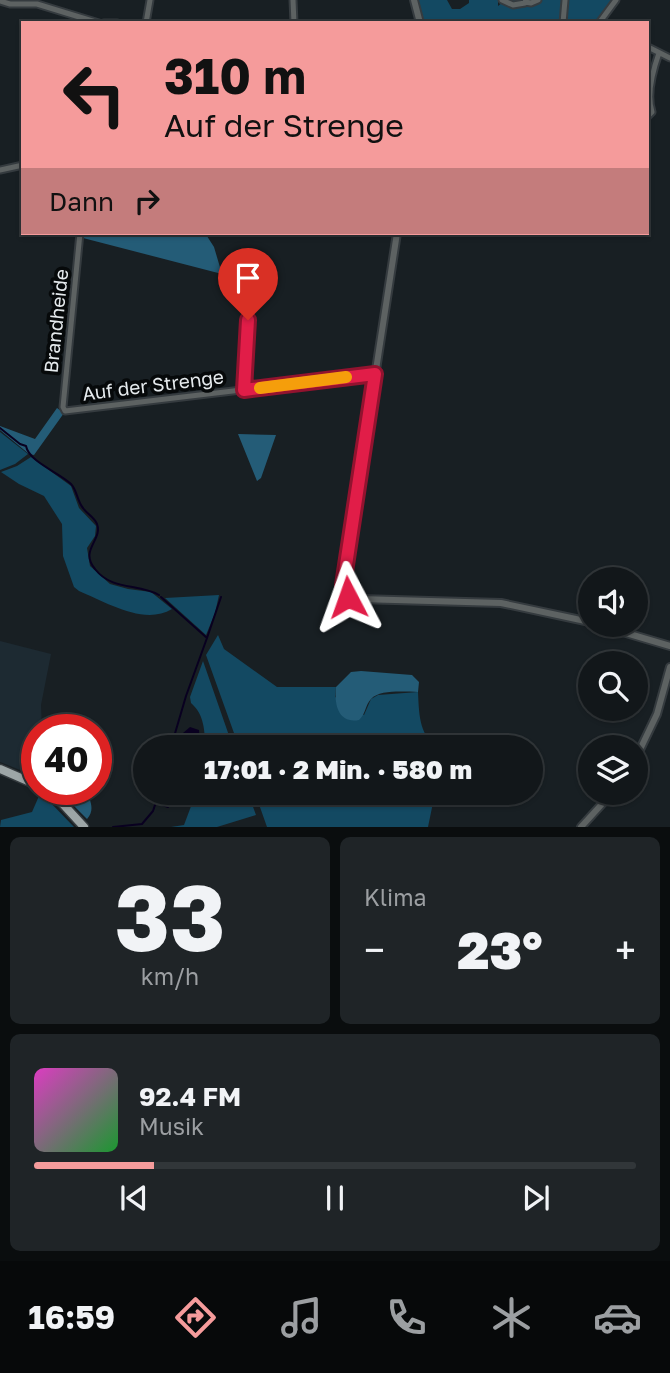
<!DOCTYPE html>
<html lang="de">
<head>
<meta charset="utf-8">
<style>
  :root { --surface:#12171a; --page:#1f2427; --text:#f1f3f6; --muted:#9c9fa2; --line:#313639; --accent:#f59b9b }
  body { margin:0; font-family:"Golos Text",sans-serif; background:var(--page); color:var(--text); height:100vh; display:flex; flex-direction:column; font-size:26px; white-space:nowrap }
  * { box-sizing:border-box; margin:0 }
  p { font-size:23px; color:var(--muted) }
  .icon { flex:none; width:38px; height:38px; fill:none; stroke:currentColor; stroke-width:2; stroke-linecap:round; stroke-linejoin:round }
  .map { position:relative; height:827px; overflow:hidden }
  .side { display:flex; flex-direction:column; gap:10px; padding:10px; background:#0a0d0e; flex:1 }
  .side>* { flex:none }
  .hud { position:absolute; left:21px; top:21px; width:628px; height:214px; border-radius:0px; box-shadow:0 2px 5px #0004,0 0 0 2px var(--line); background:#f59b9b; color:#111; overflow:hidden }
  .tools { position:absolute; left:578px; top:567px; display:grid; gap:14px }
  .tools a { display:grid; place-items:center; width:70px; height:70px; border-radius:50%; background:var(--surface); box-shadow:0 2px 5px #0004,0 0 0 2px var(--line); font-size:35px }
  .speed { position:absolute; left:21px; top:714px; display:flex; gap:14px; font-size:35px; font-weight:700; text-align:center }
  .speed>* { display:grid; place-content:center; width:91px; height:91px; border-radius:50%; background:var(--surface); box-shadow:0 2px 5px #0004,0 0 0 2px var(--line); line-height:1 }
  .speed .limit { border:10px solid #d22; background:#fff; color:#111 }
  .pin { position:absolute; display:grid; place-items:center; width:60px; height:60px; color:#fff; margin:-72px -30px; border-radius:50% 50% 50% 0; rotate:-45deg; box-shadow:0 0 7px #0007 }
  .pin .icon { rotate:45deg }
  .me { position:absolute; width:77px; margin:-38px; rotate:356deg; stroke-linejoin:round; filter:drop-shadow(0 0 5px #0008) }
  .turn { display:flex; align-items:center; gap:24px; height:147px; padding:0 28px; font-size:32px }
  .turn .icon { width:91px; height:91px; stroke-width:2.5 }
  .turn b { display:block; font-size:49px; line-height:60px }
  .then { display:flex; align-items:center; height:66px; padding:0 28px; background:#0003; gap:14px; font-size:26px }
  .big { font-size:52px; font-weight:800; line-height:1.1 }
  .side .tile { flex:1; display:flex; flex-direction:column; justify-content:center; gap:10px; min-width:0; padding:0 24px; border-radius:10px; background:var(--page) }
  .side .dial { align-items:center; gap:0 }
  .dial b { font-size:91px; line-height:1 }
  .song { display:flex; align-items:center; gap:21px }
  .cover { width:84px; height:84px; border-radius:10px; background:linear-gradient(135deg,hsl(310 70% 55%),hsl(130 70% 35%)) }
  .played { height:7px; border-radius:4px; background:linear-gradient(90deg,var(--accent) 20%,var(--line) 20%) }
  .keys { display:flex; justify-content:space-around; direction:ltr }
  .heat { display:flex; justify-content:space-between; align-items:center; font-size:38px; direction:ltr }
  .side .tiles { flex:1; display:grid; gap:10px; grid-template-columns:1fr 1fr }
  .tile:last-child { grid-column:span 2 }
  .trip { position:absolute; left:133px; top:735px; width:410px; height:70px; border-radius:35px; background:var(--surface); box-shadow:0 2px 5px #0004,0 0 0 2px var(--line); font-weight:800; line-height:70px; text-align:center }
  .tab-bar { display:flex; height:112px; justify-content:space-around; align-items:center; background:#07090a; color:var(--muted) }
  .tab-bar .icon { width:49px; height:49px }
  .tab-bar .current { color:var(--accent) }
  .tab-bar b { font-size:32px; color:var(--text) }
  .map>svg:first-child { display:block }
</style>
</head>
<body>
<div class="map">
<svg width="670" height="827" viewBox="0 0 670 827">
  <rect width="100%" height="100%" fill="#181f23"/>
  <path fill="#1d2a32" d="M0,641L51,654L41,705L42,730H37V758L33,775L0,762Z"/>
  <path fill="#134962" d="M417,0H447L452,9H460L469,3V0H498V6L503,2L502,0H524L525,3L538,0H616L599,23H424Z
    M0,432L28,454L15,464L0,470Z
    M31,457L71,486L79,508L96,526L95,536L87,548L90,566L110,584L128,589L151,592L172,609C144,626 106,602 79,591L74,587L63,556L62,524L44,496L19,484L1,472L17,466Z
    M219,595L215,613L206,635L165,598Z
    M218,635L224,649L277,687H336L335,697L364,715L371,699L378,695L418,692C419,713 419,732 435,747H357L356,741L348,747H239L206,655Z
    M203,661L233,747H205C205,731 204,714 191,703L190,697Z
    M196,793H248L256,815L217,827H171L184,825Z
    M255,793H291L288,800L315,793H435L428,827H267Z
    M39,796L48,800L74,827H0L1,820L32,812Z"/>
  <path fill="#245c77" d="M84,233H205L214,247L222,274L83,238Z
    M57,408L64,413L34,455L29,454L0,430V426L35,439Z
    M238,434L276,435L261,478L257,481Z
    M361,671L412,675L419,682L418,692C406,692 380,689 371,699C365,705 366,714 359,720C338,724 334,704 336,687L351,672Z
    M65,789H87C89,800 96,809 87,819L63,795Z"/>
  <path fill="#090020" d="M190,727L199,730L200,747H180L183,733Z"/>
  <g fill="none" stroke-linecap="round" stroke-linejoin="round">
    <path stroke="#090020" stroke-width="2" d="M0,428L20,444L26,446C29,462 60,473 71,484C77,490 77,501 83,508C87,514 94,517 97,524C103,540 79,550 95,569C112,591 138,583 159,595
      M161,597L207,638L186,696L171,747
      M207,638L221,597
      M157,803L168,807
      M113,827L142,824L153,811L159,793"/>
    <g stroke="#353b3f" stroke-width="9">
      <path id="minor" d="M293,0L294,23
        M502,0L513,5L525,3
        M0,1L10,4H37L99,23
        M525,2L531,3L538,0
        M104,23H117
        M146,23L150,0
        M563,23L565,0
        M599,23L616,0
        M648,47L670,58
        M648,116L652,112C646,94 653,70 659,53
        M0,170L23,165
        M80,233L63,407L65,411L375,374
        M244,390L249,306"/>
    </g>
    <g stroke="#353b3f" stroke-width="10">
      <path id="tertiary" d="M414,0L420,23
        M397,233L343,585L344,594L359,599L501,603L590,622
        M599,625L670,646
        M635,760L657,714L670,667
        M581,827L612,793"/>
    </g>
    <g stroke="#353b3f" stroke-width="11">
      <path id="primary" d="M0,769L37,785
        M44,789L62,803L84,827"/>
    </g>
    <use href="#minor" stroke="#5d6262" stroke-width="5"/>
    <use href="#tertiary" stroke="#5d6262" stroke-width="6"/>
    <use href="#primary" stroke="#9da6a7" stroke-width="8"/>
  </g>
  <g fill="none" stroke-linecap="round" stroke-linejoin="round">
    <g stroke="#92132f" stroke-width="18">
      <path id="route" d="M248,320L244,390L375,374L343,585L344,594L348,597"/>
    </g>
    <use href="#route" stroke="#e11d48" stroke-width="12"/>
    <path stroke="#f59e0b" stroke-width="12" d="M260,388L346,377"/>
  </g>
  <g text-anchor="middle" stroke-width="7" stroke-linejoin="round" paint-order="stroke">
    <g font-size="19" fill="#e5eaed" stroke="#06090a">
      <text transform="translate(56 321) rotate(-84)" y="7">Brandheide</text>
      <text transform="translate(153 385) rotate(-7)" y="7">Auf der Strenge</text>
    </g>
  </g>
</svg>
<div class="tools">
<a><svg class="icon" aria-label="sound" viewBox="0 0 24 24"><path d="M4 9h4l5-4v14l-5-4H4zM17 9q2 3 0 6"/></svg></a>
<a><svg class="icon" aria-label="search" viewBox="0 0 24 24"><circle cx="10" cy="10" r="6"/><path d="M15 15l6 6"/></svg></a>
<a><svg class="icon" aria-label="layers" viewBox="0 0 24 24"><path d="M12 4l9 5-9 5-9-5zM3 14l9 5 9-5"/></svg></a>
</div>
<div class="speed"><div class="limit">40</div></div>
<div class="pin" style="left:248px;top:320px;background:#d93025"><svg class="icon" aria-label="arrive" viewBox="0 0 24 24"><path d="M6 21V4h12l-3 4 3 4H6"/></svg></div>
<svg class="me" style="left:348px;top:597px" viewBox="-20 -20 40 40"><path d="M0-17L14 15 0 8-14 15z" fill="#e11d48" stroke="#fff" stroke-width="4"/></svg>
<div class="trip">17:01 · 2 Min. · 580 m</div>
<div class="hud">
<div class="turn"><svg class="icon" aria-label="left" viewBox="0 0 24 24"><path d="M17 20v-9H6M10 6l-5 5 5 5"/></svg><div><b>310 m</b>Auf der Strenge</div></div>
<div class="then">Dann<svg class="icon" aria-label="right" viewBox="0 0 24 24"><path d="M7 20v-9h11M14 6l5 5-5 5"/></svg></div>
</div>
</div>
<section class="side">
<div class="tiles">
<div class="tile dial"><b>33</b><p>km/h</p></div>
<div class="tile"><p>Klima</p>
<div class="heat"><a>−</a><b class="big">23°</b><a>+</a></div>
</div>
<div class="tile">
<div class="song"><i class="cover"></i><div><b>92.4 FM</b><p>Musik</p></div></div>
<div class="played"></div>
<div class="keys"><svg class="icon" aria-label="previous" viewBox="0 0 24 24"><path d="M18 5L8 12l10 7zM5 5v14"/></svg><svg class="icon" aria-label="pause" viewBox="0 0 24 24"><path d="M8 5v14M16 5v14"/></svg><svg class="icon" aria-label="next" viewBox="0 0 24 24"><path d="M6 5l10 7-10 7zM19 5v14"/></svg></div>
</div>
</div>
</section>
<nav class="tab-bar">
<b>16:59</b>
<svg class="icon current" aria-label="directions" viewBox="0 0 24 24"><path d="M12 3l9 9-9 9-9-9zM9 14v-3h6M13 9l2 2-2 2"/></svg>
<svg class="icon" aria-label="music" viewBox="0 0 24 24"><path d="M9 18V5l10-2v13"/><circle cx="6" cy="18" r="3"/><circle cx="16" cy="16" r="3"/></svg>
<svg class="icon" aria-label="phone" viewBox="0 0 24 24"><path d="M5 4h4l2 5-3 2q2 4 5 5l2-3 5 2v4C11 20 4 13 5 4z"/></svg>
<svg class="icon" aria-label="climate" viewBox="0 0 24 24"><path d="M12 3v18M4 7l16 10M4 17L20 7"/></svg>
<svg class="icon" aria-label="car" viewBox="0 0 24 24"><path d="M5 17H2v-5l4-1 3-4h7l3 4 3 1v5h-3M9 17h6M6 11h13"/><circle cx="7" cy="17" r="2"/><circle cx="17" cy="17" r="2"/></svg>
</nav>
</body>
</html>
